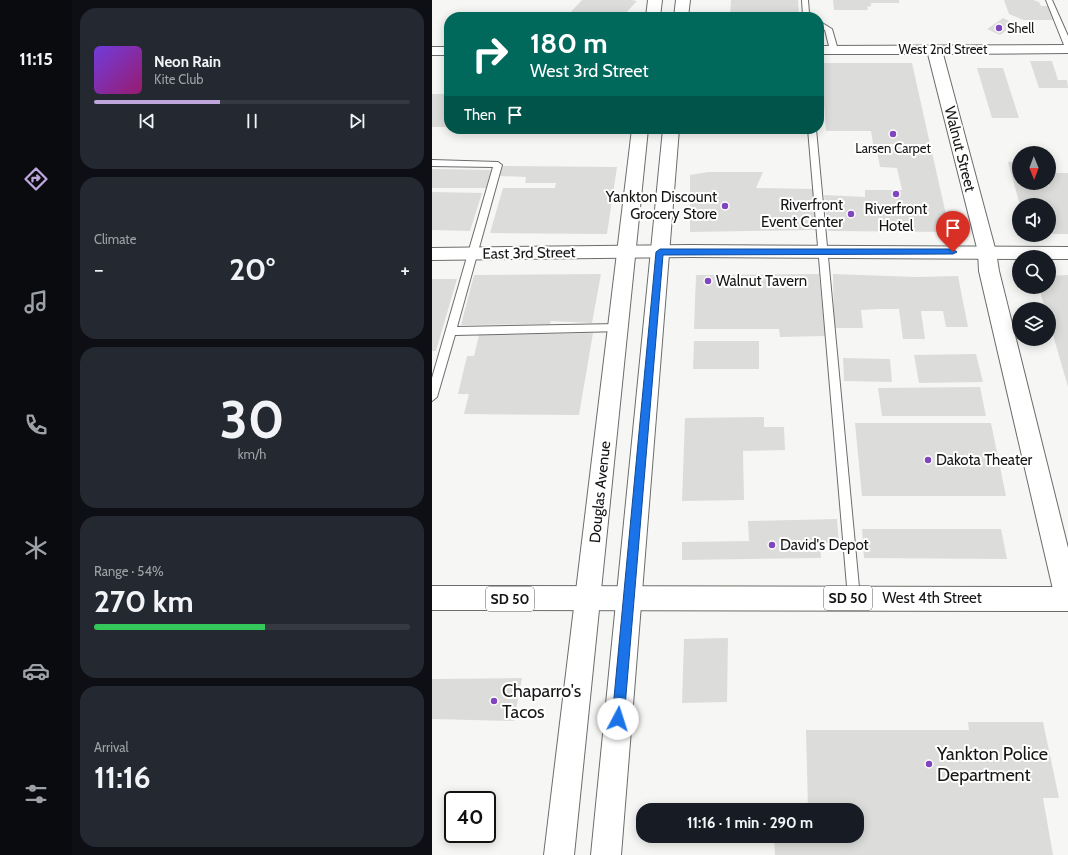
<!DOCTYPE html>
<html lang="en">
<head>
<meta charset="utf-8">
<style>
  :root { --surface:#171b24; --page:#242831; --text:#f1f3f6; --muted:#9ea1a6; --line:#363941; --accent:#bea5dc }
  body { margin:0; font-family:Cabin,sans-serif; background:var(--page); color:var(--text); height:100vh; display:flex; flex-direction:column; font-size:15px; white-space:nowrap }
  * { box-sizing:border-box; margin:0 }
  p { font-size:13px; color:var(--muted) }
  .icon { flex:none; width:22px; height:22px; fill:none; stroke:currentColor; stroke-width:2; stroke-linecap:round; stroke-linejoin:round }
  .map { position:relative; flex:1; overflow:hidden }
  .details { display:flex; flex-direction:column; gap:8px; padding:8px; background:#0d0f14; width:360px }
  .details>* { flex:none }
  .top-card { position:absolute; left:12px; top:12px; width:380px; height:122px; border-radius:16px; box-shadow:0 2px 10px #0003; background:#00695c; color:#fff; overflow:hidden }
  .needle { width:26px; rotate:179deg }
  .tools { position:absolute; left:580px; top:146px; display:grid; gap:8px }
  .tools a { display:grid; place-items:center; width:44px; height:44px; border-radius:50%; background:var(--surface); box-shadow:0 2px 10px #0003; font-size:20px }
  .speed { position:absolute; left:12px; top:791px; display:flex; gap:8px; font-size:20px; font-weight:700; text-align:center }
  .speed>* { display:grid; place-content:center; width:52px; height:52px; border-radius:50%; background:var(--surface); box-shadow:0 2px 10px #0003; line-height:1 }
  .speed .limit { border:2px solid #111; border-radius:6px; background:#fff; color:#111 }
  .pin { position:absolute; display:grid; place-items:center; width:34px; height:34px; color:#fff; margin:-41px -17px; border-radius:50% 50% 50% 0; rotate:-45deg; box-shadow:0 0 4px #0007 }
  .pin .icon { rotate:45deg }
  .me { position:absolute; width:44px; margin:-22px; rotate:5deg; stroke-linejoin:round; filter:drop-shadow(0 0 3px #0008) }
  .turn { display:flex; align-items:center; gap:14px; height:84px; padding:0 20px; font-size:18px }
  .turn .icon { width:52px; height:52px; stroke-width:2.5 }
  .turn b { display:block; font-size:28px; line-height:34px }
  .then { display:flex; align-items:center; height:38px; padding:0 20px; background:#0003; gap:8px; font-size:15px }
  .big { font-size:30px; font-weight:700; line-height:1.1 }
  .details .widget { flex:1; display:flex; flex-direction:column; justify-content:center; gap:6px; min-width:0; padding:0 14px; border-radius:16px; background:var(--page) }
  .details .dial { align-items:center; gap:0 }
  .dial b { font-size:52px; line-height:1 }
  .song { display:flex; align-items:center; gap:12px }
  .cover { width:48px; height:48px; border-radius:6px; background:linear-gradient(135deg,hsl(260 70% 55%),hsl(320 70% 35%)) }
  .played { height:4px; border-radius:2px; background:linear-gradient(90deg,var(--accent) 40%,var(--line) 40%) }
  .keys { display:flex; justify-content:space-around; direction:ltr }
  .heat { display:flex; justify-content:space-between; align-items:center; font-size:22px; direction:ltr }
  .charge { height:6px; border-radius:3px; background:linear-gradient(90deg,#34c759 54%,var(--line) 0) }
  .trip { position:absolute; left:204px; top:803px; width:228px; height:40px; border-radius:16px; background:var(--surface); box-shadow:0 2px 10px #0003; font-weight:700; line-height:40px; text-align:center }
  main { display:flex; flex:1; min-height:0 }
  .tab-bar { display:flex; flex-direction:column; width:72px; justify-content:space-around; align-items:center; background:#090b0e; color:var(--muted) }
  .tab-bar .icon { width:28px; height:28px }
  .tab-bar .selected { color:var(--accent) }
  .tab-bar b { font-size:18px; color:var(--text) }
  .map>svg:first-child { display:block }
</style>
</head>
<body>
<main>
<nav class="tab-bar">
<b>11:15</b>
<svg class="icon selected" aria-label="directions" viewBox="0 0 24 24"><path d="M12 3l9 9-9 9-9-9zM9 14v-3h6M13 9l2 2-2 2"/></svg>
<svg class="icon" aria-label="music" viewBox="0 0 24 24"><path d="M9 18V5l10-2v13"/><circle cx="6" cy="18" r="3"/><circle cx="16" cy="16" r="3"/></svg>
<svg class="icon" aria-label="phone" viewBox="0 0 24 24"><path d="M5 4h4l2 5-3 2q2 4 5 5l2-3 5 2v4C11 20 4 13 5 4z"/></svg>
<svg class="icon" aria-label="climate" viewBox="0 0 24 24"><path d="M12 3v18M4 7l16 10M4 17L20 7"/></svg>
<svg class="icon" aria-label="car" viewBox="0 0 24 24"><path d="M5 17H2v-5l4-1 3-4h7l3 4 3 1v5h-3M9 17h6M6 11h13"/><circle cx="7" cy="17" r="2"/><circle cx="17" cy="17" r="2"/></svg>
<svg class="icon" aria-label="filters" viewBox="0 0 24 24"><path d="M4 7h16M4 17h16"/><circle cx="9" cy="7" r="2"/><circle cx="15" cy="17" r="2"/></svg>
</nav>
<section class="details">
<div class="widget">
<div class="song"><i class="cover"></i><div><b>Neon Rain</b><p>Kite Club</p></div></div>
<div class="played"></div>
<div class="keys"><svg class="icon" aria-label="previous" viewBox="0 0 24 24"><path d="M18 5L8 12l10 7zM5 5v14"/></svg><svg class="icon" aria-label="pause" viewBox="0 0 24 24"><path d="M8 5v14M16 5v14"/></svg><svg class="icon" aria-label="next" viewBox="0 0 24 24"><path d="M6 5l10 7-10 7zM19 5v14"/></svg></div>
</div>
<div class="widget"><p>Climate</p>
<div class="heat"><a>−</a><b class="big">20°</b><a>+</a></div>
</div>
<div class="widget dial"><b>30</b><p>km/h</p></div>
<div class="widget"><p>Range · 54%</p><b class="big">270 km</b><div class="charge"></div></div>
<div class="widget"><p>Arrival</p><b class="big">11:16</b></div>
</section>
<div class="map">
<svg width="636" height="855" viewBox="0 0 636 855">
  <rect width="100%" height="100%" fill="#f6f7f4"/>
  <path fill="#dcddda" d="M150,0H199L205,1L190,17H134Z
    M299,0H366L367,17H298Z
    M401,0H467V3H439V6L435,7L436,10H402Z
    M572,0H601L607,2L609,6H618L624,20H591L577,14Z
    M571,18L584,24L568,35L555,29Z
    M598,61H620L626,80H635L636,88H607Z
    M389,63H480L498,144H441L439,131H394Z
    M545,68H571L587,118H560Z
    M0,94H17V127H0Z
    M444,146L499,148L518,232L396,231L392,195L433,197V190H470L465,168L448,167Z
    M587,161V183H604V185L617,186V173H636V234H617V205H588L576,162Z
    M71,166L185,167L175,234L58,233L71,188H123L124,183H93L94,177L68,176Z
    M0,169L59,170L54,188H0Z
    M276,172H331L324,188L381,189L385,230L258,232V175Z
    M0,192L50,193L38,231L0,230Z
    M169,274L160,323L119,321L118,324L29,325L42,275Z
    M387,274L393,336L348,337L347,329H262L264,275Z
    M401,274L484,277L526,276L536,327H514L511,311H489L493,339H471L467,309H448L429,310L431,328H402Z
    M636,275V387L617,321V309H613L607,287H617V276Z
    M0,279H25L4,351H0Z
    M161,333L147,415L32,414L37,394H26L35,356H42L47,335Z
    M262,341H327V369H261Z
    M544,354L551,382L487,383L482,355Z
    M411,358L458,359L460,382L412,381Z
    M548,387L554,416H450L446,388Z
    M332,417V427H352L353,450L311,451L312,500L250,501L253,418Z
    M423,423H559L574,496H430Z
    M405,519L407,543H388L389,558L250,560V542L317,541L316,521Z
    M430,529H569L575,559L432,558Z
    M296,638L295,702L250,703L252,639Z
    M90,678L82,721L0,719V679Z
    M536,722H611L627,798H611L621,855H343L342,839H377V836H425V810H376L374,730H537Z"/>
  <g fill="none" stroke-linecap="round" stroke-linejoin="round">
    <g stroke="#6c6d6a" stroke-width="2">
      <path id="service" d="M370,0H376L377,13L383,17L371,16Z
        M614,0H620L636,36V47L632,45Z
        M387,21L400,29L406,50L405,52L398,50L393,30L387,26Z
        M376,129H384L428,598L426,602L422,604L418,602L416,598Z
        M0,160L66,162L70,165L25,327L186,324L190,325L191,328L190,331L23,335L5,397L0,401V378L61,167L0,166Z"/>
    </g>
    <g stroke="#6c6d6a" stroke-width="2">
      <path id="minor" d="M216,0H230L228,17H214Z
        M244,0H258L256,17H242Z
        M258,245L636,247V259H617V257H587V259L258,257L0,260V248Z"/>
    </g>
    <g stroke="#6c6d6a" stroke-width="2">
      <path id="tertiary" d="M636,45V53L511,54L564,252L567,271L636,548V610L627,606L623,598L547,271L546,252L496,54H387V46Z
        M0,47H17V55H0Z
        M200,129H216L142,855H112Z
        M231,129H247L189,855H159Z"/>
    </g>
    <g stroke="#6c6d6a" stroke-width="2">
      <path id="trunk" d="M0,586L636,587V611L0,610Z"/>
    </g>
    <use href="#service" fill="#fff" fill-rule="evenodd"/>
    <use href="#minor" fill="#fff" fill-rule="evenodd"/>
    <use href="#tertiary" fill="#fff" fill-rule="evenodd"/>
    <use href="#trunk" fill="#fff" fill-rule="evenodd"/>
  </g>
  <path fill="#1a73e8" stroke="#114b97" d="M228,249H521L525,252L521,254L231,255L192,719L190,723L186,725L182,723L180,719L224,252Z"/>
  <g fill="#8046bd" stroke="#fff" stroke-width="1.5">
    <circle cx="567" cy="28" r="4"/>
    <circle cx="461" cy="134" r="4"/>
    <circle cx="464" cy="194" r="4"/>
    <circle cx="293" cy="206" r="4"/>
    <circle cx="419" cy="214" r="4"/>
    <circle cx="276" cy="281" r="4"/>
    <circle cx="496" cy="460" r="4"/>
    <circle cx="340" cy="545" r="4"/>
    <circle cx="62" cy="701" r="4"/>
    <circle cx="497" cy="764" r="4"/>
  </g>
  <g text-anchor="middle" stroke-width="4" stroke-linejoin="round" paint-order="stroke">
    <g font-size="13" fill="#161715" stroke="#fff" text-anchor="start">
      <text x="575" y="33">Shell</text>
      <text x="461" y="153" text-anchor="middle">Larsen Carpet</text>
    </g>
    <g font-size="13" fill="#161715" stroke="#fff">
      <text x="511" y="54">West 2nd Street</text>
    </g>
    <g fill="#fff" stroke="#5c5d5b" stroke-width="1">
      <rect x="392" y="586" width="48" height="24" rx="3"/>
      <rect x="54" y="587" width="48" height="24" rx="3"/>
    </g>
    <g font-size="14" font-weight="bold" fill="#161715">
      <text x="416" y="603">SD 50</text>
      <text x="78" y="604">SD 50</text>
    </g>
    <g font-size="15" fill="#161715" stroke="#fff">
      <text transform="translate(528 149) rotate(76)" y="5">Walnut Street</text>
      <text transform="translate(97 253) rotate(-1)" y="5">East 3rd Street</text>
      <text transform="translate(168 492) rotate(-84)" y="5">Douglas Avenue</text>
      <text x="500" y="603">West 4th Street</text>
    </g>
    <g font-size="15" fill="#161715" stroke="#fff" text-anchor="start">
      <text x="285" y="202" text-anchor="end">Yankton Discount<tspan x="285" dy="17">Grocery Store</tspan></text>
      <text x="411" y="210" text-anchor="end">Riverfront<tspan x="411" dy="17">Event Center</tspan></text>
      <text x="464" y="214" text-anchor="middle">Riverfront<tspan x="464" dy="17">Hotel</tspan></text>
      <text x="284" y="286">Walnut Tavern</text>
      <text x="504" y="465">Dakota Theater</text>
      <text x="348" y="550">David's Depot</text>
    </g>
    <g font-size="18" fill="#161715" stroke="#fff" text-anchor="start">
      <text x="70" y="697">Chaparro's<tspan x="70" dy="21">Tacos</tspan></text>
      <text x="505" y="760">Yankton Police<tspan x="505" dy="21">Department</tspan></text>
    </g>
  </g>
</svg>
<div class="tools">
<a><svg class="needle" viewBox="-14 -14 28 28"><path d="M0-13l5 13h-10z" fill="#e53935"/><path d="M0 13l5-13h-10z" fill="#9ea1a6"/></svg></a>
<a><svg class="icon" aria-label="sound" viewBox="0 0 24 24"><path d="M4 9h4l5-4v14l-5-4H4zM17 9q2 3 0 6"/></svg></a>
<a><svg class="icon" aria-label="search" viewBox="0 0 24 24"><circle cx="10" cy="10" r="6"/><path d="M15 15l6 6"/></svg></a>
<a><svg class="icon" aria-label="layers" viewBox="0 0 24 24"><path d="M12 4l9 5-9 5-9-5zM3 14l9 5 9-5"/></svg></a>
</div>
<div class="speed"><div class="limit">40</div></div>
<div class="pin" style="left:521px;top:252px;background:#d93025"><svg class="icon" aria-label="arrive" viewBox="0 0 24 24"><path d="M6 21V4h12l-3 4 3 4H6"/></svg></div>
<svg class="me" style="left:186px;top:719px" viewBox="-20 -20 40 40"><circle r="19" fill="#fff"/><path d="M0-13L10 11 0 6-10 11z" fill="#1a73e8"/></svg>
<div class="trip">11:16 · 1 min · 290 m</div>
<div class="top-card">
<div class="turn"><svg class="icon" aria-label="right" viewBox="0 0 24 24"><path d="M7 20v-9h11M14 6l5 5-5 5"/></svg><div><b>180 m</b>West 3rd Street</div></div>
<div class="then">Then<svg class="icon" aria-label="arrive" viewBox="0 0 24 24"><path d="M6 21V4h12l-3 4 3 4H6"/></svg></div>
</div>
</div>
</main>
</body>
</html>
